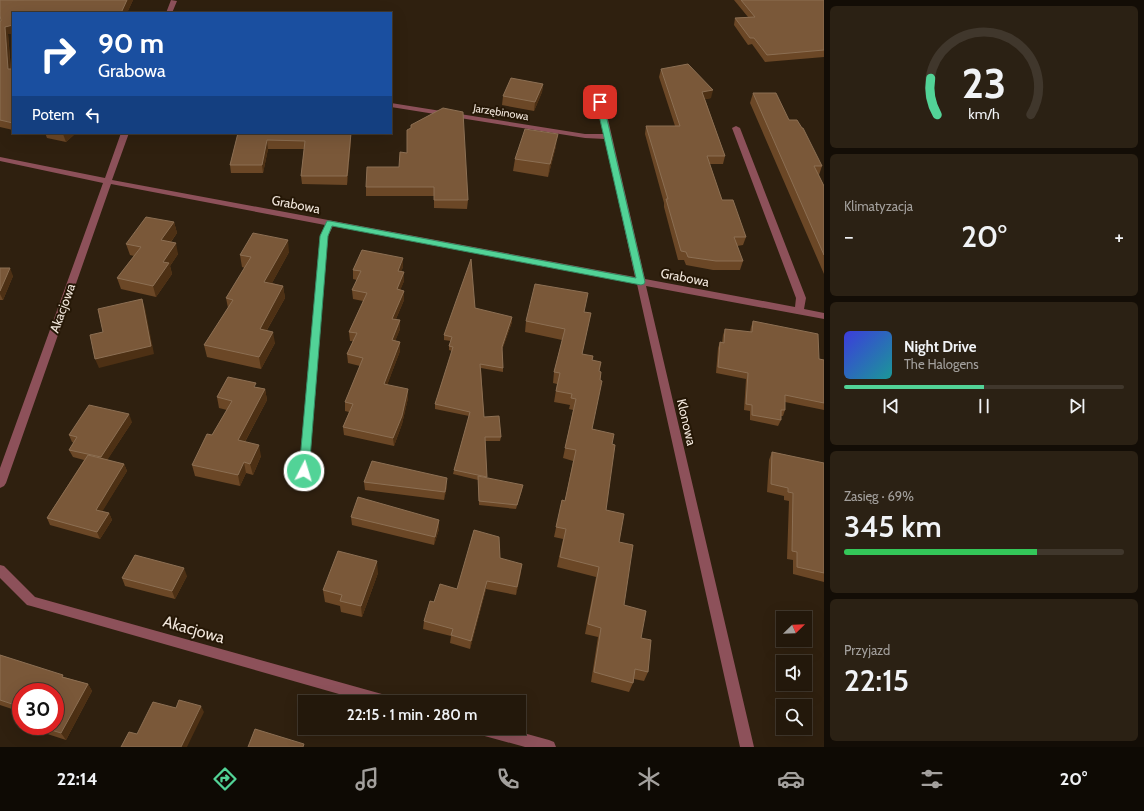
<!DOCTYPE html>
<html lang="pl">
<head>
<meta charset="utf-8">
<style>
  :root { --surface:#23180b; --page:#2b2114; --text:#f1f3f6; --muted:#a3a09d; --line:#40372c; --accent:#52d397 }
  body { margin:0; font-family:Cabin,sans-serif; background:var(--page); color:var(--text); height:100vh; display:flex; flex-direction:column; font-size:15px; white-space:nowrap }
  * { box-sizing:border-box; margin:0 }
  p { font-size:13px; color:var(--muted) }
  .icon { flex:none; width:22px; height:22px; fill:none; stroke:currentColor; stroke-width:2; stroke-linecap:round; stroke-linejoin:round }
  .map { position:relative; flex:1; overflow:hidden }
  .drawer { display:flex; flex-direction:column; gap:6px; padding:6px; background:#130d06; width:320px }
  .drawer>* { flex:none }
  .banner { position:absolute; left:12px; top:12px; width:380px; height:122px; border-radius:0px; box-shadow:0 4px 16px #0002,0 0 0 1px var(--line); background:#1a4fa0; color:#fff; overflow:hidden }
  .needle { width:26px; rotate:67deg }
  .buttons { position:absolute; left:776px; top:611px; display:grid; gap:8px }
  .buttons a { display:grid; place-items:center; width:36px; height:36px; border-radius:0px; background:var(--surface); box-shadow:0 4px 16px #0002,0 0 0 1px var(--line); font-size:20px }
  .speed { position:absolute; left:12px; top:683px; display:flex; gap:8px; font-size:20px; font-weight:700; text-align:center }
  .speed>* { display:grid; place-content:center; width:52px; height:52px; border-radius:50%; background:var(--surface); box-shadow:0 4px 16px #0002,0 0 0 1px var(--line); line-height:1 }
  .speed .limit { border:6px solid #d22; background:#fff; color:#111 }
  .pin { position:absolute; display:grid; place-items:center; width:34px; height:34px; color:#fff; margin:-17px; border-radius:8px; box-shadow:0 2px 6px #0006 }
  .me { position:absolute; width:44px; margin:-22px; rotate:5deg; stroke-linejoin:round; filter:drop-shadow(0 0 3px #0008) }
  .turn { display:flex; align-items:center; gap:14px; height:84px; padding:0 20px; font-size:18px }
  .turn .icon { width:52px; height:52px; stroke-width:2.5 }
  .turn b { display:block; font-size:28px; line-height:34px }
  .then { display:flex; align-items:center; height:38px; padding:0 20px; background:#0003; gap:8px; font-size:15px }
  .big { font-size:30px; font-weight:600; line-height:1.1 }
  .drawer .tile { flex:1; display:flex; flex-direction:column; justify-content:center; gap:6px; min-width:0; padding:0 14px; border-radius:6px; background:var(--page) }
  .drawer .dial { align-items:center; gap:0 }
  .dial svg { height:104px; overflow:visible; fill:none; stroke:var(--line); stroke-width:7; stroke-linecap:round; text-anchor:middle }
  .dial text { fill:var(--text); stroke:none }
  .song { display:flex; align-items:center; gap:12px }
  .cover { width:48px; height:48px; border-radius:6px; background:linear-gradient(135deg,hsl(240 70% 55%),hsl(180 70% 35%)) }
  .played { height:4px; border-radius:2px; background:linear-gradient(90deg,var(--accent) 50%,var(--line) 50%) }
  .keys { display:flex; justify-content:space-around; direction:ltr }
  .heat { display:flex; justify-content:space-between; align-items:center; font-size:22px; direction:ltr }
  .charge { height:6px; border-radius:3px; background:linear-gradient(90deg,#34c759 69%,var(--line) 0) }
  .trip { position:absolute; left:298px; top:695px; width:228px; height:40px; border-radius:0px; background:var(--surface); box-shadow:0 4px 16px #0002,0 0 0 1px var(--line); font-weight:600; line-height:40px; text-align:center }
  .dock { display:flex; height:64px; justify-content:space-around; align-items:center; background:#0e0a04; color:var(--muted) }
  .dock .icon { width:28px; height:28px }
  .dock .on { color:var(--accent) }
  .dock b { font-size:18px; color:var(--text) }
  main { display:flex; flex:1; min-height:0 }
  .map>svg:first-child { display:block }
</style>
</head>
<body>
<main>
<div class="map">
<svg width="824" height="747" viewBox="0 0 824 747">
  <rect width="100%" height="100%" fill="#2f200f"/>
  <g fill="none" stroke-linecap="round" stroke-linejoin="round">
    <path fill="#8d515a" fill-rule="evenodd" d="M171,0L177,1L172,13H166Z
      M597,100H600L604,102L645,279L795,307L796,298L732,128L736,126L740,128L806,298L804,309L824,313V319L646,286L754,747H740L637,284L333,226L328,236L309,471L308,474L304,475L300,474L299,471L320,236L325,225L111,184L6,483L4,486L0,488V468L103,183L0,161V157L105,178L121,133H129L112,180L635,277L605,139L585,138L391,107V103L585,134H604L596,102Z
      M0,565L4,566L35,597L389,696L394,698L396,702H367L31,606L27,605L0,578Z
      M474,728H505L549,740L554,742L556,747H525L481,735L476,733Z"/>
  </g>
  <path fill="#6b4726" d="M0,0H133L127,13L8,34L11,69H13V130L0,127V21H1Z
    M734,0H824V57L765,62L752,44L748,45L734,25L735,18L748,17Z
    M661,69L711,98L705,99L725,156L723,164H710L722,200L746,237L743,245L737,246L743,261L740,270H713L686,265L684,260H678L664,207V203L645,134L646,126H675L659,77Z
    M543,84L542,92L534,111L502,105L503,96Z
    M753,93L789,120L822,166L819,175L824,186V274L750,103Z
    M45,133H76L66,142L47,138Z
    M238,133L351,140L347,185L302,184L301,176L304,149H268L263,173H231L230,165Z
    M556,146L548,177L513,171L515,159Z
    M399,167L468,200L467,209L434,208V196H366V187Z
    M174,222L177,233L171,242L178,254L170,266L172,274L156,297L121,289L117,278L134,256L130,255L126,244Z
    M289,252L272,283L283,286L285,298L267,330L275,343L261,369L207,357L204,345L228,308L226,298L245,268L242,267L240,255Z
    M403,267L401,271L404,281L400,290L404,291V300L396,319L400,329L395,341L400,342V351L387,385L408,398L402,424L394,446L344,435L343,427L349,412L345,411V402L360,366L348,363L347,354L353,341H350L349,332L363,301L353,299L352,290L357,280L353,279V270Z
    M0,268L13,276L3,300H0Z
    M475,308L512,322L502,350L503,368V372L481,368L484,417L501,437L500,441H485L487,478L522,490L516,509L479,505L478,480L453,474L454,470L469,416L435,409V404L452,351L449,350V346L451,341L444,340V335Z
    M584,312L591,313L582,354L592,360L599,371L592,429L612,444L606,510L619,542L624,605L641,638L648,672L644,681L634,679L633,683L629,692L591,682L598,637L585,634L596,577L557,567L563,539L554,537L562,500L565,501L573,461L563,458L573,410L569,409L570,405L554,402L557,384L553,383L554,372L562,340L525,332L526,321Z
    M753,321L819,359L824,360V410L785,402V410L783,416H781V420L778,426L750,420V411L744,410L746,379L716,373L718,348L720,342L722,343L723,335L725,329L750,332L751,327Z
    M257,387L265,389L267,400L245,442L261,456L253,475L246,473L240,486L195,476L192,465L212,435L227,410L219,408L217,397Z
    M132,422L107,460L124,464L127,471L102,511L109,513L112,520L100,539L50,525L47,518L84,460L73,457L69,450L74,443L72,442L69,435Z
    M772,452L824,463V582L793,574V560L787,559L789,501L784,500V496L767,492L769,460Z
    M364,482L447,486L444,500L365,490Z
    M351,517L439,520V529L434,545L352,525Z
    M500,558L521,572L516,595L486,589L470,649L450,643L451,636L423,629L424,621L434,602L457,589Z
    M378,573L362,617L341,612L340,606L325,602L323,590Z
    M187,576L175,599L125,586L122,578Z
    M0,655L64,677L88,684L92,691L66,740L35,730L32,726H55L21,692V712L0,705Z"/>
  <path fill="#4d3014" d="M127,0H133L127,13H121Z
    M13,25V34H8L11,77L8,69L5,27Z
    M543,84L542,92L534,111L535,102Z
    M713,90L711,98L700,100L702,92Z
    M64,133H76L66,142L63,134Z
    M351,133V140L347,185V176Z
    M558,134L556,146L548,177L550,164Z
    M267,140L268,149L263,173L262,165Z
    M174,222L177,233L164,251L161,240Z
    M288,240L289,252L266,294L264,282Z
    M176,243L178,254L170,266L172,274L156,297L153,286L163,262Z
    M403,258V267L398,280V271Z
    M10,268L13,276L3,300L0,294V291Z
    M404,272V281L397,298V289Z
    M283,286L285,298L261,340L260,329Z
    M404,291V300L392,328V319Z
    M142,299L145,308L154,354L99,368L95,359Z
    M512,317V322L501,352L502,347Z
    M400,320V329L392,349V340Z
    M273,332L275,343L261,369L259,357Z
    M400,342V351L384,393V384Z
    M265,389L267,400L240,451L238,440Z
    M408,389V398L402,424L394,446L393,438Z
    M129,414L132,422L104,465L101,457Z
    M259,445L261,456L253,475L250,464Z
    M244,462L246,473L240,486L238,475Z
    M124,464L127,471L99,517L96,510Z
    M447,478V486L444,500L445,492Z
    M523,485L522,490L516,509L517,505Z
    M109,513L112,520L100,539L97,532Z
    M439,520V529L434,545L435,537Z
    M377,561L378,573L362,617L361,606Z
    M522,564L521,572L516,595L517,587Z
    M184,568L187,576L175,599L172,591Z
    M487,581L486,589L470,649L471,641Z
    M88,684L92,691L66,740L61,733Z
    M201,706L204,712L187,747H181Z"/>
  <path fill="#7a5839" stroke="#8c6f53" d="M0,0H127L121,13H13V25L5,27L8,69H13V123L0,120V21H1L0,15Z
    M741,0H824V50L767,55L754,38H750L735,18L755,17Z
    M688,64L713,90L702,92L725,156H707L722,200H733L746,237H734L743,261H716L688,257L686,252L681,251L666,199H668L646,126H680L661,69Z
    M511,78L543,84L535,102L503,96Z
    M753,93H776L789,120H797L802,128H803L822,166H814L824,186V255Z
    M443,108L463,112L468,200H434V187H366L367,167H399L400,152L407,153V130L411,128V125Z
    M525,129L558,134L550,164L515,159Z
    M238,133H351L347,176H301L305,141L267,140L262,165H230Z
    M146,217L174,222L161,240L176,243L163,262L169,263L153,286L117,278L141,247L126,244Z
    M253,233L288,240L264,282L283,286L260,329L273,332L259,357L204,345L233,300L226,298L251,257L240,255Z
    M362,250L403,258L398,271L404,272L397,289L404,291L392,319L400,320L392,340L400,342L384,384L408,389L402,416L393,438L343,427L353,404L345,402L363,358L347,354L357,333L349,332L367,293L352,290L361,271L353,270Z
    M471,259L475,308L512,317L502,347L503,368L480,364L484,417L499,416L501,437H485L487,477L454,470L470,412L435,404L453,347L449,346L452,337L444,335Z
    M0,268H10L0,291Z
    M535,284L588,293L584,312L591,313L582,354L593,356L592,360L601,362L599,371L601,372L600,380L602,381L592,429L614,434L612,444L615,445L606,510L624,514L619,542L633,545L624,605L646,611L641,638L651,640L648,672L635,669L633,683L594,672L601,628L588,624L599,567L560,557L566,529L556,527L562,500L565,501L576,450L565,448L576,399L571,398L572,394L556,391L560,373L554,372L565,329L526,321Z
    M142,299L151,346L95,359L90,335L103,332L98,309Z
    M753,321L818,334L819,359L824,360V403L785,395V410H781V420L752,415V405L746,404L748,373L718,367L720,342L724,343L725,329L752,332Z
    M228,377L256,383L254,387L265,389L238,440L259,445L250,464L244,462L238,475L192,465L207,434L212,435L232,401L217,397Z
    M89,405L129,414L101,457L69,450L77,437L69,435Z
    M772,452L824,463V573L797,567V552L792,551L793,493L788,492V488L771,484Z
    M88,455L124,464L96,510L109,513L97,532L47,518Z
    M372,461L447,478L445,492L364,482Z
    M478,476L523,485L517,505L479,501Z
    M358,497L439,520L435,537L351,517Z
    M474,530L499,537L500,558L522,564L517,587L487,581L471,641L451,635L453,629L424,621L430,601L434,602L440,584L457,589Z
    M338,551L377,561L361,606L340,601L342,595L323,590Z
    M135,555L184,568L172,591L122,578Z
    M0,655L63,675L62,677L88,684L61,733L38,726H55V692H21V707L0,700Z
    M179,700L201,706L181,747H121L129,732L137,734L153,702L176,708Z
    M255,729L304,744L303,747H248Z"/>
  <path fill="#52d397" stroke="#358962" d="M600,100L603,102L645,282L644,284L641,285L332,226L328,236L309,471L308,474H301L299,471L320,236L327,221H330L636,278L596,102Z"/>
  <g text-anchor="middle" stroke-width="4" stroke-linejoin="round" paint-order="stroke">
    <g font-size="11" fill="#f2e7dc" stroke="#251706">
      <text transform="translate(501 112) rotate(9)" y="4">Jarzębinowa</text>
    </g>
    <g font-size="13" fill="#f2e7dc" stroke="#251706">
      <text transform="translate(296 204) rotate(11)" y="5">Grabowa</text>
      <text transform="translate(685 277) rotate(11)" y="5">Grabowa</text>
      <text transform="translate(62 308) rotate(-70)" y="5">Akacjowa</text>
      <text transform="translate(687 422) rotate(77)" y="5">Klonowa</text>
    </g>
    <g font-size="16" fill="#f2e7dc" stroke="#251706">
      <text transform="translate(194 629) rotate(16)" y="6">Akacjowa</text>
    </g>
  </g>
</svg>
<div class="buttons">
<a><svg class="needle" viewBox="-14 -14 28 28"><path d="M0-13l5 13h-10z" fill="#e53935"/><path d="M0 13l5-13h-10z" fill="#a3a09d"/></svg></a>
<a><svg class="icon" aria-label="sound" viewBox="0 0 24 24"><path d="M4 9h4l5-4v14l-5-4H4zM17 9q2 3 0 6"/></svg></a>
<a><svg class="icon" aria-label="search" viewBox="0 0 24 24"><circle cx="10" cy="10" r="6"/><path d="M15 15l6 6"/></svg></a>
</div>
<div class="speed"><div class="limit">30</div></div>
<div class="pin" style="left:600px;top:102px;background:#d93025"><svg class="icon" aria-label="arrive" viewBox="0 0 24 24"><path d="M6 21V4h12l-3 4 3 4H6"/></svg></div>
<svg class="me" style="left:304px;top:471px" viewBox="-20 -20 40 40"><circle r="17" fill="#52d397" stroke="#fff" stroke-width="3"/><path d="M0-11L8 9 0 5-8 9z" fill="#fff"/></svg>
<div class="trip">22:15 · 1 min · 280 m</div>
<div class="banner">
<div class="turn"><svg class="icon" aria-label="right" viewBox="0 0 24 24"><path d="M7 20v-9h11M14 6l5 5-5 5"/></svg><div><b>90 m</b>Grabowa</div></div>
<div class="then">Potem<svg class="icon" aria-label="left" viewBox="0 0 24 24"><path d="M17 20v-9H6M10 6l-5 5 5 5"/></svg></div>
</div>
</div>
<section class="drawer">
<div class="tile dial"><svg viewBox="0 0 100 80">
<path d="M14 69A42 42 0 1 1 86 69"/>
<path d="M14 69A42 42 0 0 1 9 41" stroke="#52d397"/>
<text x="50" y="56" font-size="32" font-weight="700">23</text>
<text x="50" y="72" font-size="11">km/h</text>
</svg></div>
<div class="tile"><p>Klimatyzacja</p>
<div class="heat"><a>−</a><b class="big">20°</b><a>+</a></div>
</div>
<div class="tile">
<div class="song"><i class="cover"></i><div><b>Night Drive</b><p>The Halogens</p></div></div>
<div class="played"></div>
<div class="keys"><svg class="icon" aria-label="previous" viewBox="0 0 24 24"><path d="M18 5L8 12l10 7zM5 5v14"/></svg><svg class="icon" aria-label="pause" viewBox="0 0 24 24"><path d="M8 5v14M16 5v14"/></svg><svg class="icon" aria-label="next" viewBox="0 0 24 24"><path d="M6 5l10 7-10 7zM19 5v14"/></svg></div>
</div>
<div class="tile"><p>Zasięg · 69%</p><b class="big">345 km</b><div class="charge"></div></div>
<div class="tile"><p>Przyjazd</p><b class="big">22:15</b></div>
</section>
</main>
<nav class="dock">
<b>22:14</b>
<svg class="icon on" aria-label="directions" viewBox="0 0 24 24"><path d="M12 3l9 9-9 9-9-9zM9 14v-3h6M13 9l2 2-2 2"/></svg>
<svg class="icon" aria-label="music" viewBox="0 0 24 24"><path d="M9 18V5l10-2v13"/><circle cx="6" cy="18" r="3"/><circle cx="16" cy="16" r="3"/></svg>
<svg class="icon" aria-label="phone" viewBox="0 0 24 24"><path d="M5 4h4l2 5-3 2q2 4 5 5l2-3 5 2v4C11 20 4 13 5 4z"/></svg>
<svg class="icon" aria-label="climate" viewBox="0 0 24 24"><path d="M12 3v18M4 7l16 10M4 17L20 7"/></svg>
<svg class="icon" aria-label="car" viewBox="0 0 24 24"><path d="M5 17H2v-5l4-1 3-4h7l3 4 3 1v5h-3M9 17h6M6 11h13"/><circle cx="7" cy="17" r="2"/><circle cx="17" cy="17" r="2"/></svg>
<svg class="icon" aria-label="filters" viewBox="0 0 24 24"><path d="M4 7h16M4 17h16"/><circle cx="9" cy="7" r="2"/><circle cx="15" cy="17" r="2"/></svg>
<b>20°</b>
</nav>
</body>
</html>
